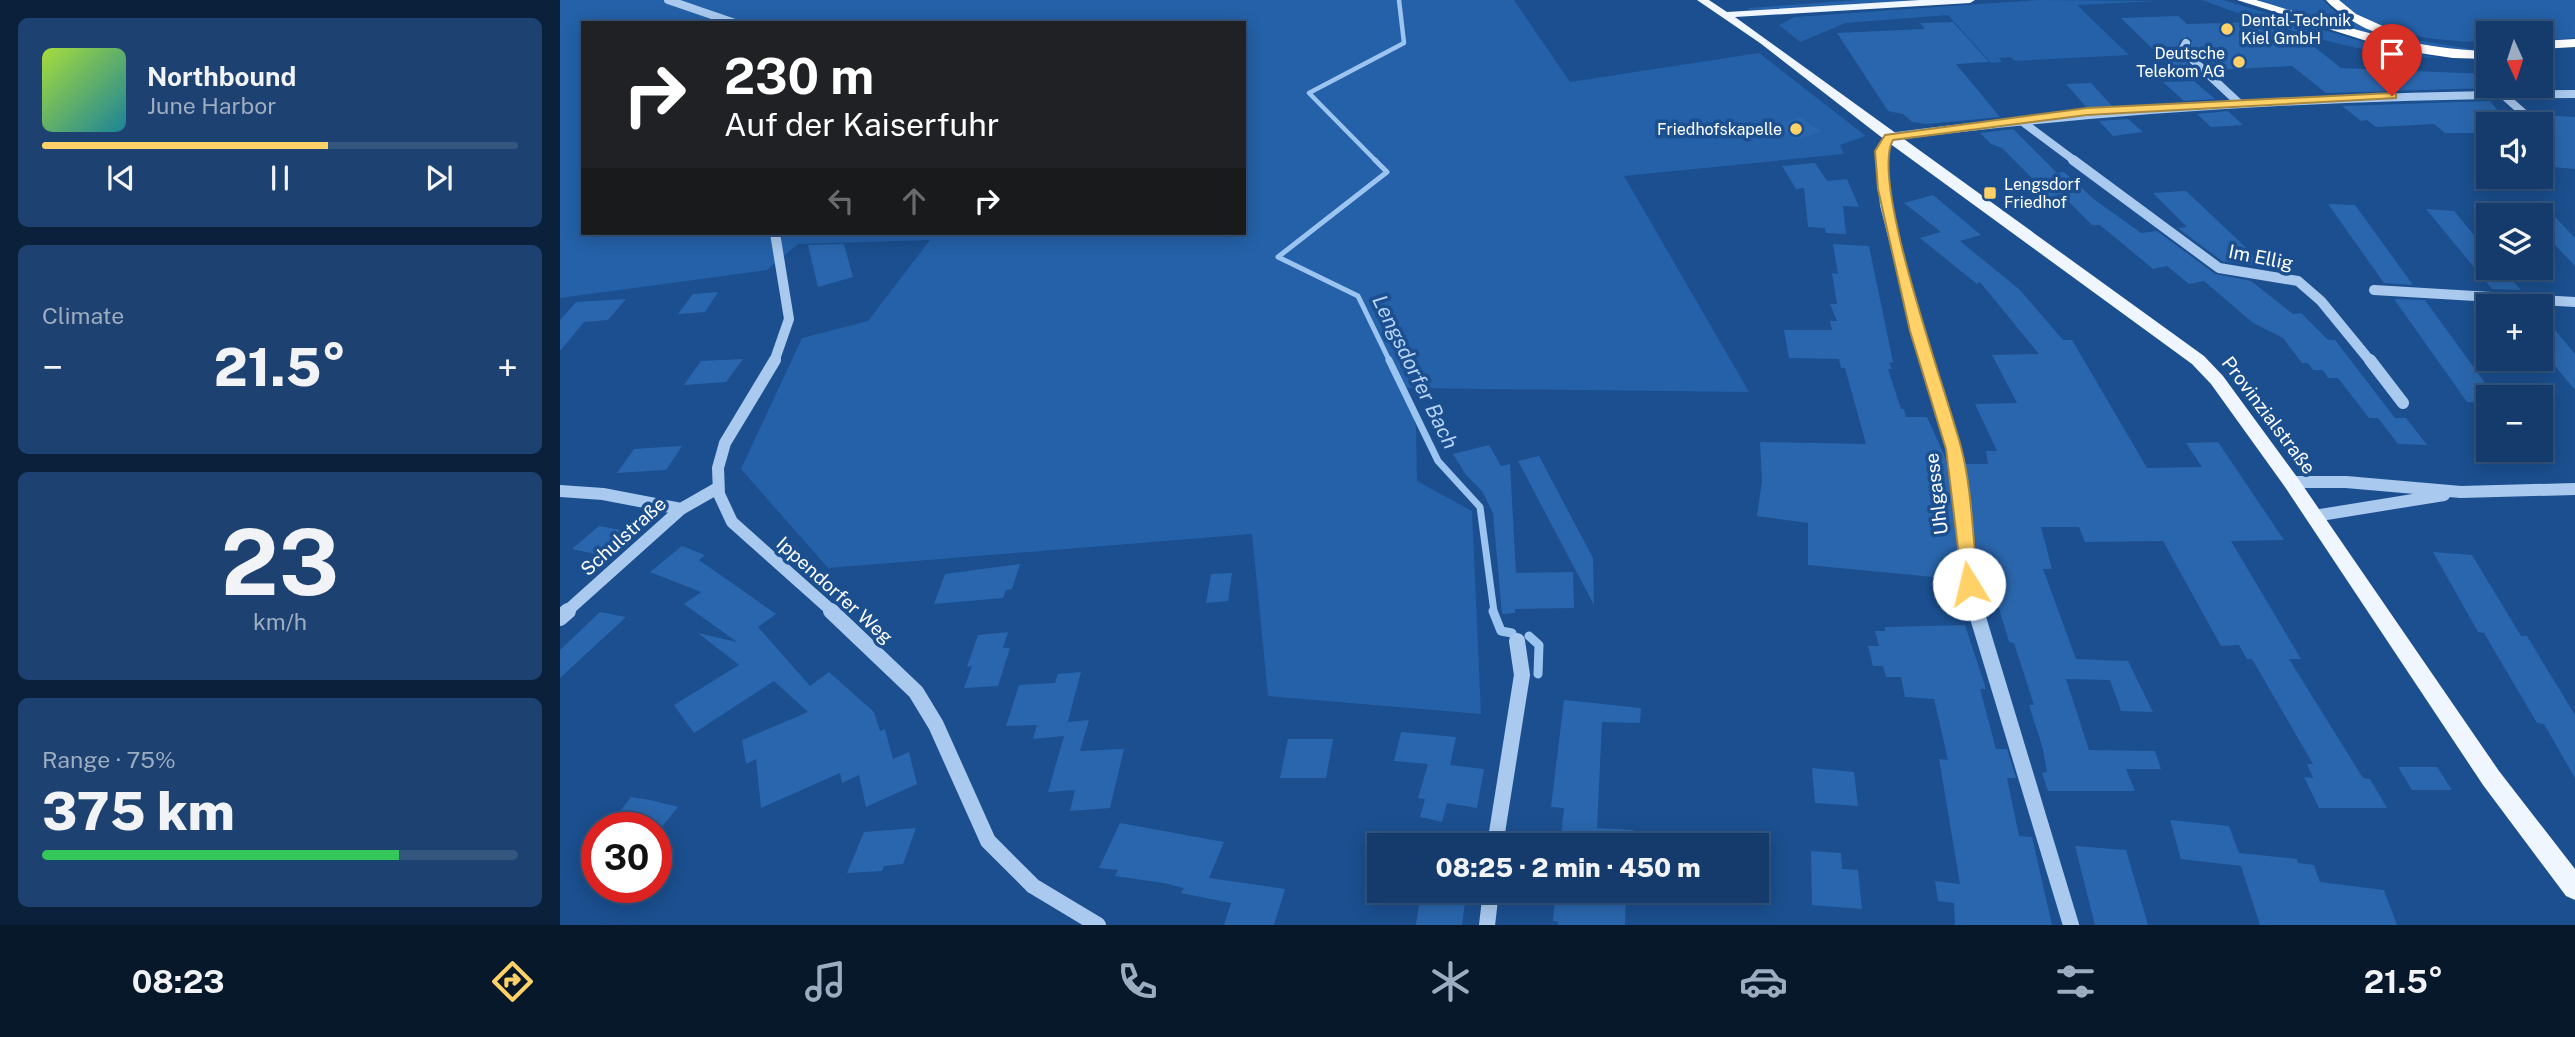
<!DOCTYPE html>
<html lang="en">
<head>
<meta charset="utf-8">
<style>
  :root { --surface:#143b6b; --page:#1d4271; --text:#f1f3f6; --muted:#9dadc1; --line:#33557e; --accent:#ffd166 }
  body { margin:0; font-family:"Public Sans",sans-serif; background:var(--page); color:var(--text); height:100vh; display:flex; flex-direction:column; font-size:26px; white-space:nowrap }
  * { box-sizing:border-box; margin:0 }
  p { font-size:23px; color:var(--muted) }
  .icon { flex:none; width:38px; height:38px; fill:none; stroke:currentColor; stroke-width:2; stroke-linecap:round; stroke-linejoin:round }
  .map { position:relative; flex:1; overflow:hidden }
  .drawer { display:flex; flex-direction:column; gap:18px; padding:18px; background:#0b203b; width:560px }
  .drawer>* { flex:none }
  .guide { position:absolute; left:21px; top:21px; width:665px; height:214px; border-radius:0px; box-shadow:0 4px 18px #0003,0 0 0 2px var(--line); background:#202124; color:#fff; overflow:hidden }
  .needle { width:46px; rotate:177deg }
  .controls { position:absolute; left:1916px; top:21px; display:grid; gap:14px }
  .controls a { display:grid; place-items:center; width:77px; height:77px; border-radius:0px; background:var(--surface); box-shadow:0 4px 18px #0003,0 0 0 2px var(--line); font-size:35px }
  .speed { position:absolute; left:21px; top:812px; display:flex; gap:14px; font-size:35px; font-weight:700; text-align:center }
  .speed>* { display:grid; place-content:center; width:91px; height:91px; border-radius:50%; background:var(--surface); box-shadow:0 4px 18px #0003,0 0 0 2px var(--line); line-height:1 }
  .speed .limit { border:10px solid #d22; background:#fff; color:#111 }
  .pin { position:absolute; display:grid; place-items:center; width:60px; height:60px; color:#fff; margin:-72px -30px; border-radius:50% 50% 50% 0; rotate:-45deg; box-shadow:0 0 7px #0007 }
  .pin .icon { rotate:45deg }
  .me { position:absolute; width:77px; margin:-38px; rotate:351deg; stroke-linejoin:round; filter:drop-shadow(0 0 5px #0008) }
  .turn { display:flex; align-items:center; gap:24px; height:147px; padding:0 28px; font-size:32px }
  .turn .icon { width:91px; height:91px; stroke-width:2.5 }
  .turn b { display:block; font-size:49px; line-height:60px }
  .lanes { display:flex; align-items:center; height:66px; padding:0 28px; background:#0003; justify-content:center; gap:35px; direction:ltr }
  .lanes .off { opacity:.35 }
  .big { font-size:52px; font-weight:800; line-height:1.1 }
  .drawer .card { flex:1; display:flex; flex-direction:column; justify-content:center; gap:10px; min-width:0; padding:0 24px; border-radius:10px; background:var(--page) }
  .drawer .dial { align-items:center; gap:0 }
  .dial b { font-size:91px; line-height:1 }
  .song { display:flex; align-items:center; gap:21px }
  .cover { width:84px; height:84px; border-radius:10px; background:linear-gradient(135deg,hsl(80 70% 55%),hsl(190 70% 35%)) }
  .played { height:7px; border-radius:4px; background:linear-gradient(90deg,var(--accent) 60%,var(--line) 60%) }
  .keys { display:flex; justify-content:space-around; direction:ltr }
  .heat { display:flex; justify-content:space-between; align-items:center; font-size:38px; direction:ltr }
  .charge { height:10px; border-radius:5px; background:linear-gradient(90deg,#34c759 75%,var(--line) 0) }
  .trip { position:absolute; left:807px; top:833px; width:402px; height:70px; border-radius:0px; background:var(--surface); box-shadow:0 4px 18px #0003,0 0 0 2px var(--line); font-weight:800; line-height:70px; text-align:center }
  .menu { display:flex; height:112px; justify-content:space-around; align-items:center; background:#08182b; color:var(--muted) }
  .menu .icon { width:49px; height:49px }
  .menu .on { color:var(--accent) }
  .menu b { font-size:32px; color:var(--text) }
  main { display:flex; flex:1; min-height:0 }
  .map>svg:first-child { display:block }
</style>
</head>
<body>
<main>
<section class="drawer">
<div class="card">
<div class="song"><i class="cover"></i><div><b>Northbound</b><p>June Harbor</p></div></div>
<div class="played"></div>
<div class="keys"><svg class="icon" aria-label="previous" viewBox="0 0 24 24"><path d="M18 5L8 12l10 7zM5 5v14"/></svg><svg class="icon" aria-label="pause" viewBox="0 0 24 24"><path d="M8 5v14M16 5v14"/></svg><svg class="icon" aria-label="next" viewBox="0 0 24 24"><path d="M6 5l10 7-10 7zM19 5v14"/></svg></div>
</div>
<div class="card"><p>Climate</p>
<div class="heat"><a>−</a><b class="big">21.5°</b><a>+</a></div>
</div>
<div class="card dial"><b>23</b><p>km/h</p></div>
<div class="card"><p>Range · 75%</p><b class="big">375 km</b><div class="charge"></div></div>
</section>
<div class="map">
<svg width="2015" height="925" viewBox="0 0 2015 925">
  <rect width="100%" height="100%" fill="#1b4f8f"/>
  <path fill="#2461a8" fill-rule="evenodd" d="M0,0H954L1010,82L1199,53L1306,136L1280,145L1284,154L1064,176L1189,392L847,388L856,428L857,481L912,511L921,714L708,696L692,534L268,568L181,469L242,338L308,321L370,240L238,244L207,270L0,298ZM23,23H684V233H23Z
    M1297,0H1366L1194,12L1188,8Z
    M1479,0L1600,1L1517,5L1569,55L1455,61L1451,57L1439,58L1442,62L1431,63L1388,15L1286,23L1240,42L1219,25L1235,17Z
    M1642,0H1663L1807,43L1879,58C1797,55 1720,29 1642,0Z
    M1695,0H1763L1776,13L1821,34L1928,52L1870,48L1795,31Z
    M1780,0H2015V38L1981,41V33H1928V42C1889,42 1805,36 1780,0Z"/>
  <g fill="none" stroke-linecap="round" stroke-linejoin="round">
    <path stroke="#9cc4f0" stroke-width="4.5" d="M816,161L749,93L844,43L839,0"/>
    <path stroke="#9cc4f0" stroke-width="5" d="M815,160L827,172L718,257L798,296L830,362"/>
    <path stroke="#9cc4f0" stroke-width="7" d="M829,360L878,461L920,507L934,612"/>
    <path stroke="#9cc4f0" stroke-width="9" d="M933,611L941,631L952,633
      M969,636L979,645L978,674"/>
  </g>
  <path fill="#2a66ad" d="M1618,16L1627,24L1703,22L1723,37L1744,39L1781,68L1928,74V88L1766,93L1732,66L1653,70L1630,49L1632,40L1627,37L1620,40L1616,52L1635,71L1616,72L1561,18Z
    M1393,22L1429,62L1396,64L1440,117L1367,124L1352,122L1343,114L1328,111L1277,33L1365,29L1360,23Z
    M1634,81L1655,99L1624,101L1603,82Z
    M1531,83L1553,107L1528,109L1506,84Z
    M1930,101L1949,124H1928V133H1885L1874,124L1816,127L1807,120L1801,121L1782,106Z
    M1668,111L1683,125L1651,127L1637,114Z
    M1981,115L2015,117V169L1981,166Z
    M1240,117L1262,132L1236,139L1214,124Z
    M1568,119L1583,132L1553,136L1539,121Z
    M1453,129L1497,173L1504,172L1535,200L1581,233L1597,231L1655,274L1691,281L1733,314L1741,313L1768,340H1775L1835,418H1846L1867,445L1838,444L1818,418H1809L1778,378H1768L1763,370H1753L1748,363H1742L1723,338L1693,323L1644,281L1629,284L1607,266L1593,269L1540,225H1532L1501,194L1491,197L1442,148L1431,144L1420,133Z
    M1255,163L1267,181L1287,179L1299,207L1283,206L1286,234L1266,233L1265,228L1248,227L1244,188L1236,189L1222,166Z
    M1626,191L1676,238L1705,267L1662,261L1618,228L1627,227L1593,193Z
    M1373,195L1421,235L1400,241L1460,290L1503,340H1512L1587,468L1642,467L1626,443L1658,442L1724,540L1671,541L1741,659H1729L1803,778L1810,779L1827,808H1759L1744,777L1753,778L1747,764H1753L1692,659H1687L1679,645L1661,646L1603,541L1525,542L1519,527H1481L1492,569H1483L1516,659L1568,661L1593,712L1561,711L1550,680L1506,679L1529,750L1595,751L1601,769H1566L1575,791H1488L1482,773L1487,772L1483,749L1469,705H1474L1454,643L1449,642L1427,568H1419L1405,464H1428L1426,451H1437L1415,404L1457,403L1432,355L1479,354L1420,282L1417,284L1360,238L1381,232L1344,203Z
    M1768,204L1795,205L1853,285L1824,283Z
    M1866,209L1894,211L1928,252V268H1942L1961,290L1932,289Z
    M1981,216H1994L2015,238V266L1981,230Z
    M284,244L293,277L258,287L248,245Z
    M1273,244L1309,246L1333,362L1329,363L1332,369H1328L1341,409H1344L1346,417H1367L1386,459L1401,567H1393L1394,579L1248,565V523L1197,516L1202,481L1200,442L1306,444L1285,368H1281L1279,359L1229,358L1224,330H1272L1270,321H1277L1270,304H1277L1272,273L1278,274Z
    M158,292L145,312L118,314L133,294Z
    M66,299L48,320L24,322L0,351V320L16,302Z
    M1834,299L1865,300L1928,387V403L1907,402Z
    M1981,313L2015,354V390L1981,349Z
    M183,359L166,382L124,385L141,361Z
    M929,445L941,466L950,464L956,573L1013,572L1014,608L955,609V613L942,614L933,513L922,491L906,475L893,454Z
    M122,446L106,470L57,473L74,449Z
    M979,456L1033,558L1034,605L958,461Z
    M39,526L66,531L40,555L12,549Z
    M122,546L145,555L139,560L216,614L198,627L250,686L269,672L314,712L320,731L325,729L333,759L349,752L357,784L306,807L299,775L282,783L280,773L201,808L196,759L186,764L182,740L248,712L214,681L134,733L114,705L179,665L138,633L177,642L124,604L141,592L90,572Z
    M1873,552L1912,555L1961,636H1967L2015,715V778L1984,724L1977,723L1924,633L1918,632Z
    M460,564L452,589L446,590L443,598L374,604L385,574Z
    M672,573L668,601L646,603L651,574Z
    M40,612L66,617L0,678V650Z
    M1405,625L1426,689H1420L1436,749H1447L1456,778H1447L1459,836L1472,837L1492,925H1395L1394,903L1378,901L1375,881L1400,884L1379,759L1388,760L1374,699L1345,697L1341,677H1326L1323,666H1313L1308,646H1319L1315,631H1325V627Z
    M448,632L443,648H450L438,686L404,688L412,666L407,667L418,635Z
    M521,672L504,736L473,739L477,725L446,726L459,685L495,683L498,674Z
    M1004,700L1081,708L1080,723L1042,722L1037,828L1073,830L1072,845H1000L1004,808L991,807Z
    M529,720L520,751L564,749L550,808L510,811L515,790L488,792L508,722Z
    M841,732L896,737L890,765L924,769L917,808L887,803L882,822L860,817L865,799L858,798L868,764L834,761Z
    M728,739H773L766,778H720Z
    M1838,767H1877L1892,790H1852Z
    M1252,768L1294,772L1298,806L1255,803Z
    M71,797L90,800L118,807L101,828H47Z
    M1610,820L1669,826L1679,853L1737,859L1738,863L1754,865L1760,882L1824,890L1837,925H1700L1681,866L1621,859Z
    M560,823L664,842L649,878L725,889L714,925H664L671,903L621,893L624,888L604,883L555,876L558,870L539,868Z
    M356,828L343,864L324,866L322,871L287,873L304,832Z
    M1515,846L1566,850L1588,925H1535Z
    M1251,851L1281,853L1282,869L1298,870L1302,909L1252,905Z
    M861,891H890V894L906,896L902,925H856Z
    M1001,891H1066L1065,925H998V922L993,921L995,895H1001Z"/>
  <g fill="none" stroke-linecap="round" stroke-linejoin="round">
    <path stroke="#a9c9ee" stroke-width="8" d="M108,0L175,23
      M1626,43L1622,50L1680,104
      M1942,94L1976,124
      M1460,120L1515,161
      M1320,161L1329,137C1557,107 1785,95 2015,94"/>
    <path stroke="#a9c9ee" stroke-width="10" d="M1321,160L1325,205L1365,362
      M1513,160L1659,268L1738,281L1761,301L1811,362
      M1814,290L2015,302
      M214,362L229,319L215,233"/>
    <path stroke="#a9c9ee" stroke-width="12" d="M215,360L165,443L158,468L159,494L172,522L273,612
      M1365,360L1394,451L1416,612
      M1810,360L1843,403
      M1731,482H1786L1901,492L2015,489
      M0,491L43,494L121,509
      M1754,516L1884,495
      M6,612L121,509L156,489"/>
    <path stroke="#a9c9ee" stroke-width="16" d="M271,611L356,692L376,725L428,841L473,886L538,925
      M1416,611L1511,925
      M0,618L8,611
      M935,845L962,675L957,641
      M927,925L931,891"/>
    <path fill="#f0f6ff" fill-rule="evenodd" d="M1137,0H1149L1167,12L1360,0H1415L1410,3L1175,17L1644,356L1663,376L1737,477L1939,771L2015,869V900L2006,896L1923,785L1725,487L1651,384L1632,364L1325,140L1200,43Z"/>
    <path fill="#fff" fill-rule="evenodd" d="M1677,0H1696C1773,23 1847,49 1928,51V59L1893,58L1832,49Z
      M1766,0H1779L1796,14L1836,32C1821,43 1777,13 1766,0Z
      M2015,39V47L1981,49V41Z"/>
  </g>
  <path fill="#ffd166" stroke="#a68842" stroke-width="2" d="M1832,93L1836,94V98L1527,115L1333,140C1309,180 1387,393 1401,447C1412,488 1413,541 1418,584L1416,589H1403L1386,449L1350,331L1318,189L1315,151L1325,135L1527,108Z"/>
  <g fill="#ffd166" stroke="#1b4f8f" stroke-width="2.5">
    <circle cx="1667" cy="29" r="7"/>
    <circle cx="1679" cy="62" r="7"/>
    <circle cx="1236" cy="129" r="7"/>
    <rect x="1423" y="186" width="14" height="14" rx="3.5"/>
  </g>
  <g text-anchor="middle" stroke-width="7" stroke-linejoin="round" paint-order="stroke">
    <g font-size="16" fill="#fff" stroke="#1b4f8f" text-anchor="start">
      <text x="1681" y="26">Dental-Technik<tspan x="1681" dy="18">Kiel GmbH</tspan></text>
      <text x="1665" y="59" text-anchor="end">Deutsche<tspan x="1665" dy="18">Telekom AG</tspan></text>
      <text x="1222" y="135" text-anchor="end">Friedhofskapelle</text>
      <text x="1444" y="190">Lengsdorf<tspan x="1444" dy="18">Friedhof</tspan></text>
    </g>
    <g font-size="19" fill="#fff" stroke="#1b4f8f">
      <text transform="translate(1701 257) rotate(11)" y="7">Im Ellig</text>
      <text transform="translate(1709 415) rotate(53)" y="7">Provinzialstraße</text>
      <text transform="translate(1376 494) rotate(-97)" y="7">Uhlgasse</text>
      <text transform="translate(63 536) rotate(-42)" y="7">Schulstraße</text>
      <text transform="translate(275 590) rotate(42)" y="7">Ippendorfer Weg</text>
    </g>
    <g font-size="21" font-style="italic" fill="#b5d3f5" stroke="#1b4f8f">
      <text transform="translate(855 372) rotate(64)" y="7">Lengsdorfer Bach</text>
    </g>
  </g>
</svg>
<div class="controls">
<a><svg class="needle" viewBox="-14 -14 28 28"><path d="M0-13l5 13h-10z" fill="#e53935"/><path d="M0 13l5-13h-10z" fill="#9dadc1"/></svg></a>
<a><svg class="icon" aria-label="sound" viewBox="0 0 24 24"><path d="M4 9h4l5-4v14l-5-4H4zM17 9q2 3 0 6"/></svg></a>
<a><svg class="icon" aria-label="layers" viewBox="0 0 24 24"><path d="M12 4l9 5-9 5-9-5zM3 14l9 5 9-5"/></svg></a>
<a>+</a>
<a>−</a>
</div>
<div class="speed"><div class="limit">30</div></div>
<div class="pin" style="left:1832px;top:96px;background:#d93025"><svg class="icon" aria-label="arrive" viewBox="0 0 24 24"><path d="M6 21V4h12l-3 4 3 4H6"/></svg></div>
<svg class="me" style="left:1409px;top:584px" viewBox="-20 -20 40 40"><circle r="19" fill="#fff"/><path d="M0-13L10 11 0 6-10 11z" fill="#ffd166"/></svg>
<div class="trip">08:25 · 2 min · 450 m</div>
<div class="guide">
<div class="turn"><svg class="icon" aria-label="right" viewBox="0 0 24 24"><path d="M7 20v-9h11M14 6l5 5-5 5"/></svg><div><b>230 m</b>Auf der Kaiserfuhr</div></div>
<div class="lanes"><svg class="icon off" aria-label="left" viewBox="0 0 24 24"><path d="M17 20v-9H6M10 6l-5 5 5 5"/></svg><svg class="icon off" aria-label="ahead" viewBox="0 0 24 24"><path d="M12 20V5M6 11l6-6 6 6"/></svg><svg class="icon" aria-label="right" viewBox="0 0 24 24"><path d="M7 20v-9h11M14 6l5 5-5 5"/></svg></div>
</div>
</div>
</main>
<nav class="menu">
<b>08:23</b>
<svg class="icon on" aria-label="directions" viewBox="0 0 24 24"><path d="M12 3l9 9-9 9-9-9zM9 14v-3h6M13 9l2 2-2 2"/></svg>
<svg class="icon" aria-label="music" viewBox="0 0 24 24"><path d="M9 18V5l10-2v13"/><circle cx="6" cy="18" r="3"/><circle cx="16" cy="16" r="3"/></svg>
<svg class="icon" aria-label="phone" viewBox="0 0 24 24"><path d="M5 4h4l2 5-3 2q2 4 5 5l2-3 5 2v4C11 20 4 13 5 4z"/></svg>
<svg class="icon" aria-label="climate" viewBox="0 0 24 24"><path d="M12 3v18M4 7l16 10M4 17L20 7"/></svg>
<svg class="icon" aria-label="car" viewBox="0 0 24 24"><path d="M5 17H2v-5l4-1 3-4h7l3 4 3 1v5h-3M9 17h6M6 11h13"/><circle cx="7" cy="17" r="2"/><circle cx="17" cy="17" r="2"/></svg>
<svg class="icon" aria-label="filters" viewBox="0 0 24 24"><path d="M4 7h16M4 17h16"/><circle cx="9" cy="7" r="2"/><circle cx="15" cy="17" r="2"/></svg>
<b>21.5°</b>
</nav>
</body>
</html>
